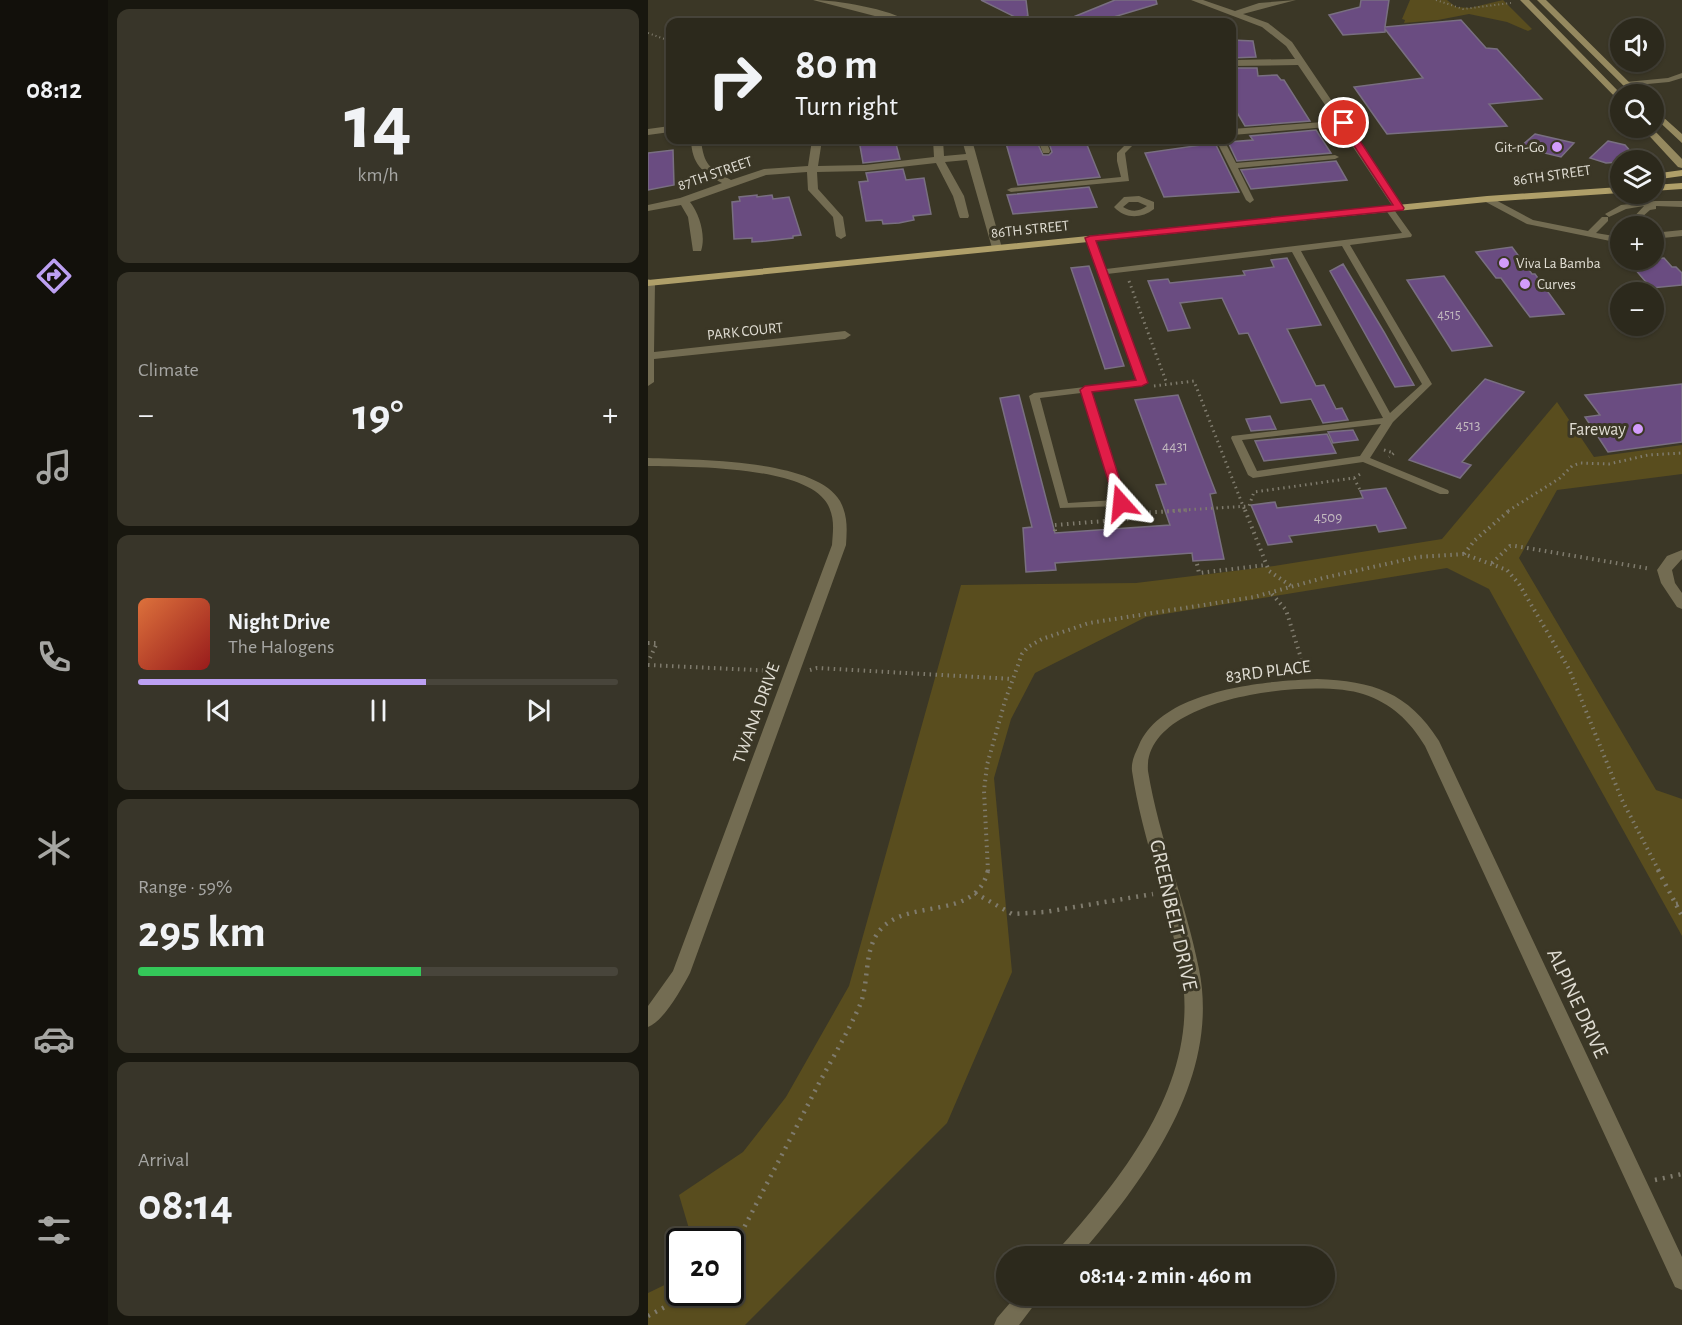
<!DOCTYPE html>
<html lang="en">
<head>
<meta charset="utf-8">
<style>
  :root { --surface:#2c291c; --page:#383529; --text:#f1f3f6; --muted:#a6a6a3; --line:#48453b; --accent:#bca0f2 }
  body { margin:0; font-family:"Alegreya Sans",sans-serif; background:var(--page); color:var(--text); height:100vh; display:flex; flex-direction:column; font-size:22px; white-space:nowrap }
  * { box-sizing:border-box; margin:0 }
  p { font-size:20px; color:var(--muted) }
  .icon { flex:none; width:33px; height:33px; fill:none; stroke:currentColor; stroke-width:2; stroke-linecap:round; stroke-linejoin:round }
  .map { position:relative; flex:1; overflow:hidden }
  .sheet { display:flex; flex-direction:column; gap:9px; padding:9px; background:#18170f; width:540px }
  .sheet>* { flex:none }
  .top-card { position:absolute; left:18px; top:18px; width:570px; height:126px; border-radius:12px; box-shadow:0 2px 4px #0004,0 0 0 2px var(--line); background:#2c291c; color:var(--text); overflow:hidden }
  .buttons { position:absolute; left:962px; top:18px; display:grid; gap:12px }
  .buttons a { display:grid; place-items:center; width:54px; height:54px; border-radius:50%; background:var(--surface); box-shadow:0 2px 4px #0004,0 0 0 2px var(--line); font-size:30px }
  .speed { position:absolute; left:18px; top:1228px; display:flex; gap:12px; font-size:30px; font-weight:700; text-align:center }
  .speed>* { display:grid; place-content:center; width:78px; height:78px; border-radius:50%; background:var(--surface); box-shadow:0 2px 4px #0004,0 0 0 2px var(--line); line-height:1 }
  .speed .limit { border:3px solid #111; border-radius:9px; background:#fff; color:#111 }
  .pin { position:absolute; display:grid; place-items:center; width:51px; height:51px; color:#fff; margin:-26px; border:3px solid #fff; border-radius:50%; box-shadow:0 2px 6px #0007 }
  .me { position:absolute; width:66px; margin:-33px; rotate:342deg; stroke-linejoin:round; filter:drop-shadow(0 0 4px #0008) }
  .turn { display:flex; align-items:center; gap:21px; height:126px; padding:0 30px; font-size:27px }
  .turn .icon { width:78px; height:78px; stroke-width:2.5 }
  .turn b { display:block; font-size:42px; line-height:51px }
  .big { font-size:45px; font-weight:700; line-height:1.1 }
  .sheet .widget { flex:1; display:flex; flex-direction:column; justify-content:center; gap:9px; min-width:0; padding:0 21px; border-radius:12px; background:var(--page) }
  .sheet .dial { align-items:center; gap:0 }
  .dial b { font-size:78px; line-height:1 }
  .song { display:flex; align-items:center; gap:18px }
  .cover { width:72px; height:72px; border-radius:9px; background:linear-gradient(135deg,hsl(20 70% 55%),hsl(0 70% 35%)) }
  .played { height:6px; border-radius:3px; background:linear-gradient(90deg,var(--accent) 60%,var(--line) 60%) }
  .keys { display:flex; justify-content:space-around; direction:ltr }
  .heat { display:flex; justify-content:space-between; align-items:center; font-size:33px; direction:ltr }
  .charge { height:9px; border-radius:4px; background:linear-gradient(90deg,#34c759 59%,var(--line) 0) }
  .trip { position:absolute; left:348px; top:1246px; width:339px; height:60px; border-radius:30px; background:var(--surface); box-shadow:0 2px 4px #0004,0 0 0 2px var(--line); font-weight:700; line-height:60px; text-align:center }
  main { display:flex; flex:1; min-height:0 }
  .tabs { display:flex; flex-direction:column; width:108px; justify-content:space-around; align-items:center; background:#12100b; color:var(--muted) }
  .tabs .icon { width:42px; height:42px }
  .tabs .current { color:var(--accent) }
  .tabs b { font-size:27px; color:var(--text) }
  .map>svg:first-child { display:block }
</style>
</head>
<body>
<main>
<nav class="tabs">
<b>08:12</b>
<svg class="icon current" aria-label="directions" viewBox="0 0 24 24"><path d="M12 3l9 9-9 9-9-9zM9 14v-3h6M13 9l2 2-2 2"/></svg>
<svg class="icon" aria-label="music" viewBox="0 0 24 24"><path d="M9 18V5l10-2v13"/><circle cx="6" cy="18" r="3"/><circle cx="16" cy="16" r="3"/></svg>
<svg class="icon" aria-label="phone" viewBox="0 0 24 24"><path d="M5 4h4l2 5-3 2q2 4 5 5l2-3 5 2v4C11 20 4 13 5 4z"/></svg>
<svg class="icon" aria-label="climate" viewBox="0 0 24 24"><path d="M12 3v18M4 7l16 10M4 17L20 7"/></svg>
<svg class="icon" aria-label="car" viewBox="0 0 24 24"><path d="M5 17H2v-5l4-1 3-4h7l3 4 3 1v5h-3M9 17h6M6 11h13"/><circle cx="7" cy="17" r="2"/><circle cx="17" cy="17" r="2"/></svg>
<svg class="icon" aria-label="filters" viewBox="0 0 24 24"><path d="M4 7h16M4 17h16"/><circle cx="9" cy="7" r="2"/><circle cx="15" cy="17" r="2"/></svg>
</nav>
<section class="sheet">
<div class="widget dial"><b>14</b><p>km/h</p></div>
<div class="widget"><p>Climate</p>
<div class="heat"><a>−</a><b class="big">19°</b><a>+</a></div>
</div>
<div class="widget">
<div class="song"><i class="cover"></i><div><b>Night Drive</b><p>The Halogens</p></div></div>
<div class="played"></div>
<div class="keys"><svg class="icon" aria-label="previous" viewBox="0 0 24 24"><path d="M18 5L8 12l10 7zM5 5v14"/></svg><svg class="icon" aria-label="pause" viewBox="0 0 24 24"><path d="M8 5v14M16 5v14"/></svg><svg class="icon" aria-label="next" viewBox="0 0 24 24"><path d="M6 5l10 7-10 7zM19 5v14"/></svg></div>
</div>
<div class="widget"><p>Range · 59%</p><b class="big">295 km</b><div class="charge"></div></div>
<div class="widget"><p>Arrival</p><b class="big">08:14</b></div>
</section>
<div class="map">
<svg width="1034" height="1325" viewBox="0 0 1034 1325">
  <rect width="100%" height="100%" fill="#3b3726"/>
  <path fill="#594d1e" d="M762,0H799L808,7L822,8L855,0L884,29L880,31L859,22L821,14L790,20L756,23L757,20L754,19Z
    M909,402L946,457L1034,445V474L909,490L871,558L1008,790L1034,799V936L841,589L799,568L498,617L387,673L363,719L346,778L364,972L299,1123L97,1325H0V1293L31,1278L32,1293H82V1242H45L31,1195L95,1152L138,1097L201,986L313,585L488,583L626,566L794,539Z"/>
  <path fill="#6a4c81" stroke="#796f81" stroke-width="1.5" d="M333,0H378L380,16L371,19Z
    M467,0H508L509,4L449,22H425L423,18Z
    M713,0H741L737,27L813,20L838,48L849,49L894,99L841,104L859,126L739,134L706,87L775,78L737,29V32L695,35L681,15L712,7Z
    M584,40L605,41L608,57L584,58Z
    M584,68H609L610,76L629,75L633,80H636L662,121L597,126L584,104Z
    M668,130L683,153L589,161L580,142L605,140L602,136Z
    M887,134L926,143L913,157L872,147Z
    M211,140H247L252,159L215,163Z
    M357,140H388L395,155H401L404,152L400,140H437L452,177L370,185Z
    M960,141L977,145L984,153L977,160L972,162L958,163L942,158Z
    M567,143L591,192L516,197L497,153Z
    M25,150L26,185L0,190V153Z
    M688,161L699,180L603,189L593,170Z
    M255,169L258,180L276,178L283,214L265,216L266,220L251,223L235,224L234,220L218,221L211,182L220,181L218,173Z
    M441,187L449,207L365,214L359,195Z
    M109,195V197L124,195L125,199L141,197L153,235L145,236V238L118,241L104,242V238L86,239L84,202L92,201L91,197Z
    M864,247L884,274H887L916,314L882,317L853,278H848L828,252Z
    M639,258L673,325L639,329L668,386L676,385L688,409L694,408L700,420L675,423L663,399L633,403L600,333L591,334L574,298L532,303L542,328L520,331L500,281L520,279L522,283L597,275L595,271L626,267L623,260Z
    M1016,258L1024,267H1028L1034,273V285L1003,288L980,261Z
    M695,264L736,332L766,385L747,387L682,271Z
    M441,266L446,280L476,366L457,369L423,268Z
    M796,276L844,346L804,351L759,280Z
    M837,379L876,392L814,462L823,465L812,478L761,460Z
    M1034,384V442L960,452L937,417L952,415L937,395Z
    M371,395L407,533L522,525L508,485L518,484L487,400L530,395L568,493L562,494L576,559L545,561L544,553L407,563L408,570L378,572L375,528L384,527L352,398Z
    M622,416L628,429L603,431L598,419Z
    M705,430L710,440L685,443L680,432Z
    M679,434L688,453L616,461L607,441Z
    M738,488L758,528L731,532L728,525L641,536L644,542L620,545L603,505L627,502L629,508L715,498L712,491Z"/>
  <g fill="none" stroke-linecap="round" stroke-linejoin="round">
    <path stroke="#7f7b6d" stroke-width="2" stroke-dasharray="1 3" stroke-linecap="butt" d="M788,0L815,9L863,3
      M0,33L22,41"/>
    <path stroke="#7f7b6d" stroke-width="3" stroke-dasharray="1.5 4" stroke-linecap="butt" d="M481,281L519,384
      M506,386L546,381L597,511
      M736,450L746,453L741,457
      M706,478L712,490
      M519,511L601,506L606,492L706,478L714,473
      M860,511L912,478L924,466L932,463L961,464L1000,455L1034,453"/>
    <path stroke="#7f7b6d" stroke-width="4" stroke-dasharray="1.5 4.5" stroke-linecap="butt" d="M597,510L621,571L643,586
      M407,531V525L494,518L492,513L543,510
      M816,554L827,540L862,510
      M844,563L862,546H867L1003,569
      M549,564L551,573L618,565
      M624,594L638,610L657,671
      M0,643H9L0,662
      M0,665L128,671
      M162,670L169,668L365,679
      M340,871L336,791L339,765L357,701L374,654L380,647L394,639L441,623L606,597L675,578L770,557L816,554L859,570L871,584L921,669L974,800L1011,871"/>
    <path stroke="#7f7b6d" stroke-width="4.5" stroke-dasharray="2 6" stroke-linecap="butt" d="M1010,870L1034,916
      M327,893L364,914L397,912L505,894
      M1028,904L1034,903
      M1007,1180L1034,1174
      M82,1255C111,1198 141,1142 170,1085C184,1059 200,1032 212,1005C221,983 216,954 229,934C255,895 328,924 340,870
      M0,1316L43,1293"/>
    <path fill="#736c52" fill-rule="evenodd" d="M1034,73V78L1021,82L978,86L974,84L978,82L1020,78Z
      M390,140H398L402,151L401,153H395Z
      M482,140H490L477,153L481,181L363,192L359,190L363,188L473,177L469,161V153Z
      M568,140H576L588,163L687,155L691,157L687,159L590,168L606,200L602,203L598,200Z
      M491,196L506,202V209C493,219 477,219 466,207L476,197ZM481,202H490L499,206C491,212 483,212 475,207Z
      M836,197H842L885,220L940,231L954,217H960V221L948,233L972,237V243L879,224L836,201Z
      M1007,201H1034V207L1008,206V209L1002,210L986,224L982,221L996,206L978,209L961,217L957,214L973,205Z
      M738,207H744L764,235L763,237L702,245L784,384L745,422L722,458L800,490L801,492L800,494H792L715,462L605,478L600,475L583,438L584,436L735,418L644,252L459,274L499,383L494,386L443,392L478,503L473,506L412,508L381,396L386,393L488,381L438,238L439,236L446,238L458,269L754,233L737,209ZM694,246L774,384L742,413L653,251ZM433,393L467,500L420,503L392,398ZM733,424L712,456L609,471L594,440Z
      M1034,230V236L1005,239V233Z"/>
    <path fill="#736c52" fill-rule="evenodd" d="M165,0C188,0 243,9 261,22H250Z
      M543,0H555L587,11L611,3L648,0L595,14L620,23L644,42L756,208L755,210H747L691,126L584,135V129L688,121L650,65L584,66V60L647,59L638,46L614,27Z
      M22,126V132L0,135V129Z
      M43,140H53C56,165 61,168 83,180L116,169L160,166L164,140H174L170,166L217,165L286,157L285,140H295L296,156L318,154L314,140H324L354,248L349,251L344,248L319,160L297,162L316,196L321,216L320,218H312L311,216L305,196L288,163L217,171L169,172L170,189L195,217L198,236L193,239L188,236L185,217L160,190L159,172L118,175L42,202C52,215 58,236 53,251H45L40,217L33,205L0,211V205L32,198L74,183C54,172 44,164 43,140Z
      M0,279L7,282L6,352L197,331L203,335L197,339L6,359V382L0,386Z
      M0,458C45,460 167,458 192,501C200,516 199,529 198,545L42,973C34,988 16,1021 0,1027V1006L25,971L184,545C185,530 187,519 180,505C159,465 40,467 0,466Z
      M1034,550V559L1024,570L1027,583L1034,593V609L1029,607L1013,583L1009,570L1019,556Z
      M669,679C725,681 760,692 791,741L1034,1257V1290L1027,1287L777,746C762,721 743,703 715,694C665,678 494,696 500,771C511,838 538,903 551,969C573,1078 497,1180 430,1257H407L410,1250C477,1174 554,1079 533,970C520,903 494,838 484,771C483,761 487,754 491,745C515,689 617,681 669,679Z
      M368,1296H393L371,1325H346L349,1318Z"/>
    <path fill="#95895f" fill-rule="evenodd" d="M872,0H881L973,94L972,102Z
      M889,0H898L993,94H984Z
      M1005,108L1034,134V143L1005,116Z
      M994,128H1004L1034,159V168L1030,167Z"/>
    <path fill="#af9f69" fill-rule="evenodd" d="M1034,170V176L1005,180V174Z
      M1034,183V189L1005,191V185Z
      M972,187V193L839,202L0,286V280L839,196Z"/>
  </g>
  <path fill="#e11d48" stroke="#92132f" stroke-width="1.5" d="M692,121H699L756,208L755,210L448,241L500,383L494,386L444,392L479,503L473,507L468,506L432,390L437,386L488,380L437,238L442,236L745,205L691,123Z"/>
  <g fill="#d39cfc" stroke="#3b3726" stroke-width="2">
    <circle cx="909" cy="147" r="6"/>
    <circle cx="856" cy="263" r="6"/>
    <circle cx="877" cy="284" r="6"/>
    <circle cx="990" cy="429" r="6"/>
  </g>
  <g text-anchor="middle" stroke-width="6" stroke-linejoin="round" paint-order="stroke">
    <g font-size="14" fill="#c2b9be">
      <text x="801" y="319">4515</text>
    </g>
    <g font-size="15" fill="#e0ddd3" stroke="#3b3726" text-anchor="start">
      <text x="897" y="152" text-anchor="end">Git-n-Go</text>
      <text x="868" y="268">Viva La Bamba</text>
      <text x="889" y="289">Curves</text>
    </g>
    <g font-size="15" fill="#e0ddd3" stroke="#3b3726">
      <text transform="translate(67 173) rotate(-19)" y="5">87TH STREET</text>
      <text transform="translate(904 175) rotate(-8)" y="5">86TH STREET</text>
      <text transform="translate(382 229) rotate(-6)" y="5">86TH STREET</text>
      <text transform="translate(97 331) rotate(-6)" y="5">PARK COURT</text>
    </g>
    <g font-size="15" fill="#c2b9be">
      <text x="820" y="430">4513</text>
      <text x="527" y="451">4431</text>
      <text x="680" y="522">4509</text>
    </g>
    <g font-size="18" fill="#e0ddd3" stroke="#3b3726" text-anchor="end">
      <text x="978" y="435">Fareway</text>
    </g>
    <g font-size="18" fill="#e0ddd3" stroke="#3b3726">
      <text transform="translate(620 671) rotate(-7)" y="6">83RD PLACE</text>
      <text transform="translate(108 713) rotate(-70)" y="6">TWANA DRIVE</text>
    </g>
    <g font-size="21" fill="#e0ddd3" stroke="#3b3726">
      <text transform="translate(526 915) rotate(77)" y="7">GREENBELT DRIVE</text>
      <text transform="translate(930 1003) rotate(65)" y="7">ALPINE DRIVE</text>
    </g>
  </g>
</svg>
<div class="buttons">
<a><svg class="icon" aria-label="sound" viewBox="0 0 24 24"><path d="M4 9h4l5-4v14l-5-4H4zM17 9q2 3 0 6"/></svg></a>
<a><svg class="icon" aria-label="search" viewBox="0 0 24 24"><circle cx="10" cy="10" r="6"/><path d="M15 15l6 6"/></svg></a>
<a><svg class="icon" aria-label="layers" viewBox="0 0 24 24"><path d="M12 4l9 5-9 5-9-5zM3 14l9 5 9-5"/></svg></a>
<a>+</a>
<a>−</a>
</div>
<div class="speed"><div class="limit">20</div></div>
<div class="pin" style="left:696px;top:123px;background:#d93025"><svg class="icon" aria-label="arrive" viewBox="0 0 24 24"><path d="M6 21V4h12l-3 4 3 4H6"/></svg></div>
<svg class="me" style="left:473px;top:503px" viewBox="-20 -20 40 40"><path d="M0-17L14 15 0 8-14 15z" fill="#e11d48" stroke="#fff" stroke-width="4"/></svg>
<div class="trip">08:14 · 2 min · 460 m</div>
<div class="top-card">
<div class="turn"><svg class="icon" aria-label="right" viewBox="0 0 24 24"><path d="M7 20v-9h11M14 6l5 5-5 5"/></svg><div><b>80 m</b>Turn right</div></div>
</div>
</div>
</main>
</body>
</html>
